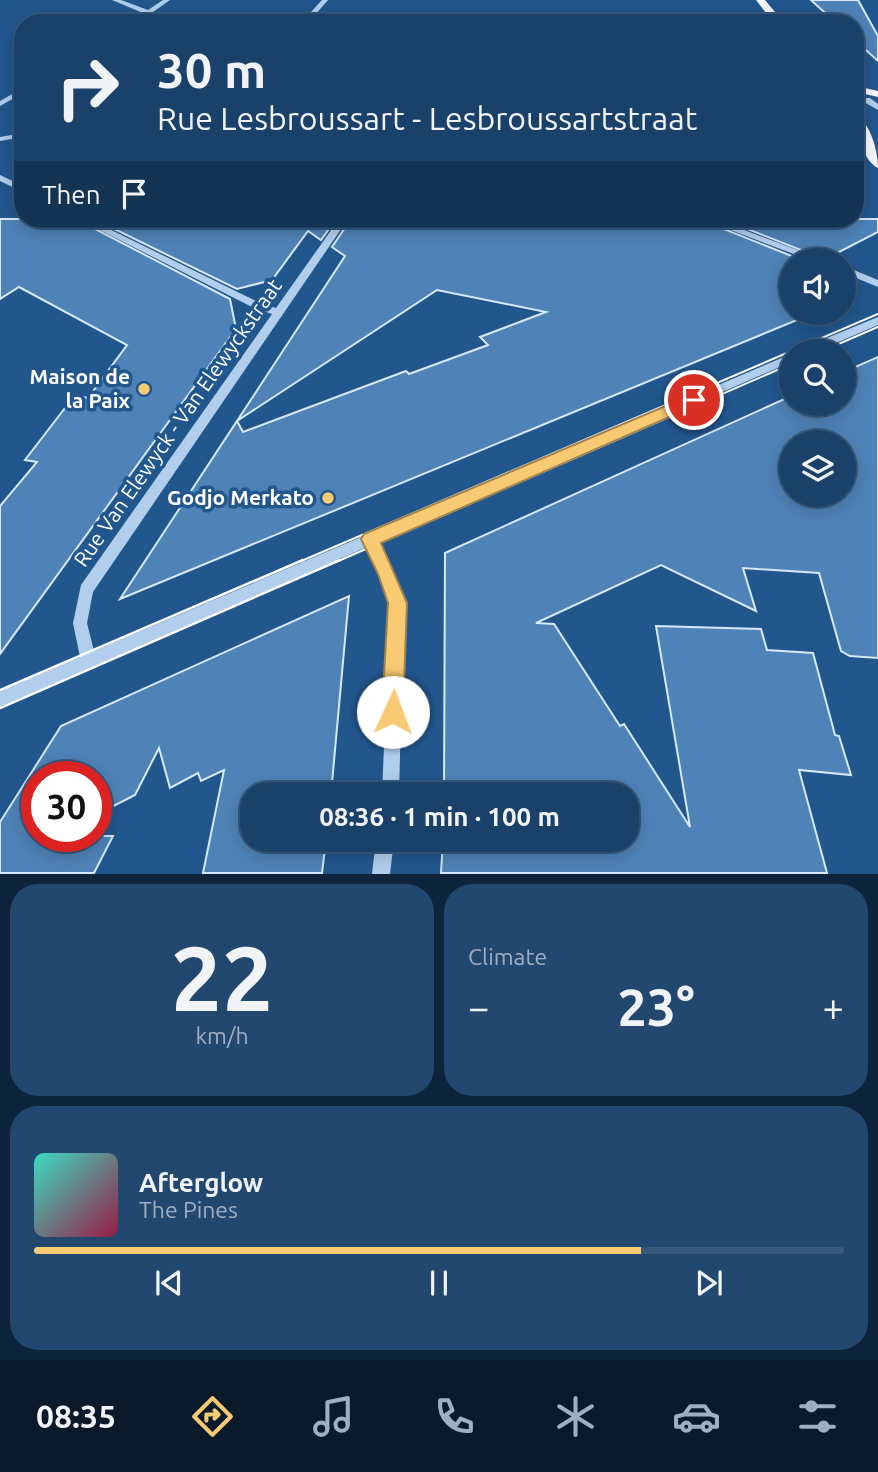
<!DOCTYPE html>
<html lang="en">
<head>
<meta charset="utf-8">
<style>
  :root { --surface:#1a416a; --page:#234870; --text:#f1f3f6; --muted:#9fafc1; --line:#385a7e; --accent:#f8ca73 }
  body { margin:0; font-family:Ubuntu,sans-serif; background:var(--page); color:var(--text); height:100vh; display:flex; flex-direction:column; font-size:26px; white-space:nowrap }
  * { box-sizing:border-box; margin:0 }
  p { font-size:23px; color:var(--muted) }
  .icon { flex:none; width:38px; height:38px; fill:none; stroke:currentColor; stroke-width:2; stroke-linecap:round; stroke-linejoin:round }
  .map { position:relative; height:874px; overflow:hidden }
  .side { display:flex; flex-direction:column; gap:10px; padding:10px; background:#0e243a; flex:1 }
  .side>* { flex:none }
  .banner { position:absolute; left:14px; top:14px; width:850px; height:214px; border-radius:28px; box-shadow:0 4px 18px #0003,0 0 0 2px var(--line); background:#1a416a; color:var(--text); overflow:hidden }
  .tools { position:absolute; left:779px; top:248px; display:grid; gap:14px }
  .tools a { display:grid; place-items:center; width:77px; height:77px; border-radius:50%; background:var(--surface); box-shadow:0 4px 18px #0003,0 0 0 2px var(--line); font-size:35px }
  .speed { position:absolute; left:21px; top:761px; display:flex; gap:14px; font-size:35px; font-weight:700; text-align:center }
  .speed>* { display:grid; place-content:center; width:91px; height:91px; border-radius:50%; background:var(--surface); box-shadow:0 4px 18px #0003,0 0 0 2px var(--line); line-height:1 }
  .speed .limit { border:10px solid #d22; background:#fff; color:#111 }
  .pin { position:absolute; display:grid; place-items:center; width:60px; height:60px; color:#fff; margin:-30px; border:4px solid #fff; border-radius:50%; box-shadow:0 2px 7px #0007 }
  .me { position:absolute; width:77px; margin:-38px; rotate:2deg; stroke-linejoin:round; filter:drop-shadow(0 0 5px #0008) }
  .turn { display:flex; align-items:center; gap:24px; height:147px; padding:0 28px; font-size:32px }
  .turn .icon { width:91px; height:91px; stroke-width:2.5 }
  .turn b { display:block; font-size:49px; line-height:60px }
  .then { display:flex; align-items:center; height:66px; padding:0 28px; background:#0003; gap:14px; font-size:26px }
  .big { font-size:52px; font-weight:600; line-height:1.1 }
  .side .tile { flex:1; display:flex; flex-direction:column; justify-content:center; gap:10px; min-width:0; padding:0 24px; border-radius:28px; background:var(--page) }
  .side .dial { align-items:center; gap:0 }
  .dial b { font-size:91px; line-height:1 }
  .song { display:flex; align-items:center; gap:21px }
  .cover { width:84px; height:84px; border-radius:10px; background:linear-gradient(135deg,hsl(170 70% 55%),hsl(340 70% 35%)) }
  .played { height:7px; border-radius:4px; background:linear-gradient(90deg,var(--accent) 75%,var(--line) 75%) }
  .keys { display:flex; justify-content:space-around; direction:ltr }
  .heat { display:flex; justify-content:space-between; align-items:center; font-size:38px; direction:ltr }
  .side .tiles { flex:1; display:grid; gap:10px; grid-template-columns:1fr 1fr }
  .tile:last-child { grid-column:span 2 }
  .trip { position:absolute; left:240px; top:782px; width:399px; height:70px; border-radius:28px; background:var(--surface); box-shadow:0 4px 18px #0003,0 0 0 2px var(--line); font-weight:600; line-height:70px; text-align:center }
  .tabs { display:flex; height:112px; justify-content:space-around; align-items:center; background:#0a1a2a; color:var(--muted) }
  .tabs .icon { width:49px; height:49px }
  .tabs .selected { color:var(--accent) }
  .tabs b { font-size:32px; color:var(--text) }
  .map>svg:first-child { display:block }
</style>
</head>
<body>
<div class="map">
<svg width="878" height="874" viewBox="0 0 878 874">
  <rect width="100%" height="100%" fill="#22578e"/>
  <path fill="#4f83b7" stroke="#d6e8f9" stroke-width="2" fill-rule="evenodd" d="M811,0H858L878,36V61L856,41V23H836Z
    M0,219H76L230,299L236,329L0,654V506L37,462L25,460L75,395L88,398L127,345L19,287L0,299Z
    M94,219H336L321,240L308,231L272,280L237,289Z
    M351,219H699L804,261H791V313H814L120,599L237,421L243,432L406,371L409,374L488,345L480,337L546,312L437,290L237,421L345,256L332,247Z
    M722,219H878V232L837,253L841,261H829Z
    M878,357V658L850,656L841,651L819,573L743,568L756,611L661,565L536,623L554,624L620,726L624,724L690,827L656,626L761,629L767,650L813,653L835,735L839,736L851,775L799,770L827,873H441L443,840H626V794H444L445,553L791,396V404H844V372ZM791,443H844V495H791Z
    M349,596L331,794H252V840H326L322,873H203L224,770L201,781L198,773L170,788L159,748L135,795L96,815V777H37V836H113L94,873H0V822L61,726Z"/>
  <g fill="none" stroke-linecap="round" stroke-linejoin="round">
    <path fill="#b1cfec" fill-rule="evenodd" d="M112,0H121L148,10L163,0H170L153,12L181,23H171L149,15L137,23H129L143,13Z
      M322,0H328L308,23H301Z
      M23,88V93L0,106V101Z
      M864,98H870L878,104V110L864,102Z
      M23,133V137L0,141V137Z
      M0,175L23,186V192L0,181Z
      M78,219H89L262,304L276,308L339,219H348L93,592L87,623L94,651L791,354V362L379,542L394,573L404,603L399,794H382L390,603L380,574L367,547L0,707V691L80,657L73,623L81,585L272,314L254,308Z
      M702,219H715L827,261H812Z
      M844,266L878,280V287L844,273Z
      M878,317V325L815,352H799L800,349Z
      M376,840H394L390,874H372Z"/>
    <path fill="#f6faff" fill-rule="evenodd" d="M756,0H765L784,23H774Z
      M856,86L878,91V97L856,92Z
      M856,116C871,123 878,152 878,168C863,161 855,130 856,116Z"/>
    <path stroke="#fff" stroke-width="2" d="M820,352L878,327
      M299,562L878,314
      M336,562L791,364"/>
    <path stroke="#fff" stroke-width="2.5" d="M0,690L303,560
      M0,708L340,560"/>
  </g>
  <path fill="#f8ca73" stroke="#a1834b" stroke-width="2" d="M694,394L701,400L699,404L381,543L407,603L403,712L400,720L393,723L386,720L382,712L388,603L378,574L361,539L364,534Z"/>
  <g fill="#f8ca73" stroke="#22578e" stroke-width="2.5">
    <circle cx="144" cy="389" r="7"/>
    <circle cx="328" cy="498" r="7"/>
  </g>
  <g text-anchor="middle" stroke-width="7" stroke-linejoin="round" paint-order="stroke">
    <g font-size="21" font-weight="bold" fill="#fff" stroke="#22578e" text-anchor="end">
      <text x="130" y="384">Maison de<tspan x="130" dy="24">la Paix</tspan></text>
      <text x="314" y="505">Godjo Merkato</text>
    </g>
    <g font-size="21" fill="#fff" stroke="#22578e">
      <text transform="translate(178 423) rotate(-55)" y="7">Rue Van Elewyck - Van Elewyckstraat</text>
    </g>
  </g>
</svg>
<div class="tools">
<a><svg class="icon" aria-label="sound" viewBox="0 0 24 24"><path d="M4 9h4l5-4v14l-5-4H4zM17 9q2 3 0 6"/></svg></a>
<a><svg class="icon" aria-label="search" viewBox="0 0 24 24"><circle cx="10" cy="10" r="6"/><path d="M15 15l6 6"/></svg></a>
<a><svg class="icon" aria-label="layers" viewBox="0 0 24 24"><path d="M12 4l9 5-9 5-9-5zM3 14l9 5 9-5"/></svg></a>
</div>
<div class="speed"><div class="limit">30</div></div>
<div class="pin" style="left:694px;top:400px;background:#d93025"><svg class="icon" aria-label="arrive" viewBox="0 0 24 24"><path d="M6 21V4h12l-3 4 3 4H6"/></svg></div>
<svg class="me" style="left:393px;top:712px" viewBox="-20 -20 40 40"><circle r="19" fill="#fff"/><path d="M0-13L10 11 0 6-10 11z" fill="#f8ca73"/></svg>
<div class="trip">08:36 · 1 min · 100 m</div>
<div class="banner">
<div class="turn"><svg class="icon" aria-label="right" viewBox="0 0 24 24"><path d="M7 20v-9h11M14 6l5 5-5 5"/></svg><div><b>30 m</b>Rue Lesbroussart - Lesbroussartstraat</div></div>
<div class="then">Then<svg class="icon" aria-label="arrive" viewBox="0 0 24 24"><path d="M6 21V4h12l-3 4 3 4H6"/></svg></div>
</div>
</div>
<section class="side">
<div class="tiles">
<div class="tile dial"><b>22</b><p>km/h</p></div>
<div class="tile"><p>Climate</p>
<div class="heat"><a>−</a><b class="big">23°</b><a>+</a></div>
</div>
<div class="tile">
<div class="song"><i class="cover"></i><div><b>Afterglow</b><p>The Pines</p></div></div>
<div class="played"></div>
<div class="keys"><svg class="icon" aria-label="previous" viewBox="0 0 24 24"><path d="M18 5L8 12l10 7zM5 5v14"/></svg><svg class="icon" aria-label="pause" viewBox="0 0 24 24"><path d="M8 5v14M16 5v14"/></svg><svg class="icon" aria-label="next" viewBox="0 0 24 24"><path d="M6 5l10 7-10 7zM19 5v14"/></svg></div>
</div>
</div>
</section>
<nav class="tabs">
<b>08:35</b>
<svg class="icon selected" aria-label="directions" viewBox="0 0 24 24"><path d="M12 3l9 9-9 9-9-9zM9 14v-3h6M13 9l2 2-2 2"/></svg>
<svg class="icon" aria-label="music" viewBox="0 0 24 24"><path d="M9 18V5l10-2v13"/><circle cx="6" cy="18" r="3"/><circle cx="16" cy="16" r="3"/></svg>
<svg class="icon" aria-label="phone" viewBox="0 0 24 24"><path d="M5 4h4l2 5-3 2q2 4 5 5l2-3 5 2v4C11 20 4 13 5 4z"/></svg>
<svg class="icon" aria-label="climate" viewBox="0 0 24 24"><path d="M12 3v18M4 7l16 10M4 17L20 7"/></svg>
<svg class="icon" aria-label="car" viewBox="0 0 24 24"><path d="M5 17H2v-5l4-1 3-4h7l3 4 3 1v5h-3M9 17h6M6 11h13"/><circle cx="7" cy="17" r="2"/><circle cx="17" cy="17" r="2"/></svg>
<svg class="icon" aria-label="filters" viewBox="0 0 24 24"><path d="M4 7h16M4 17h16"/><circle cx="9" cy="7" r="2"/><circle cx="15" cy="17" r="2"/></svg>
</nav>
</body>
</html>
